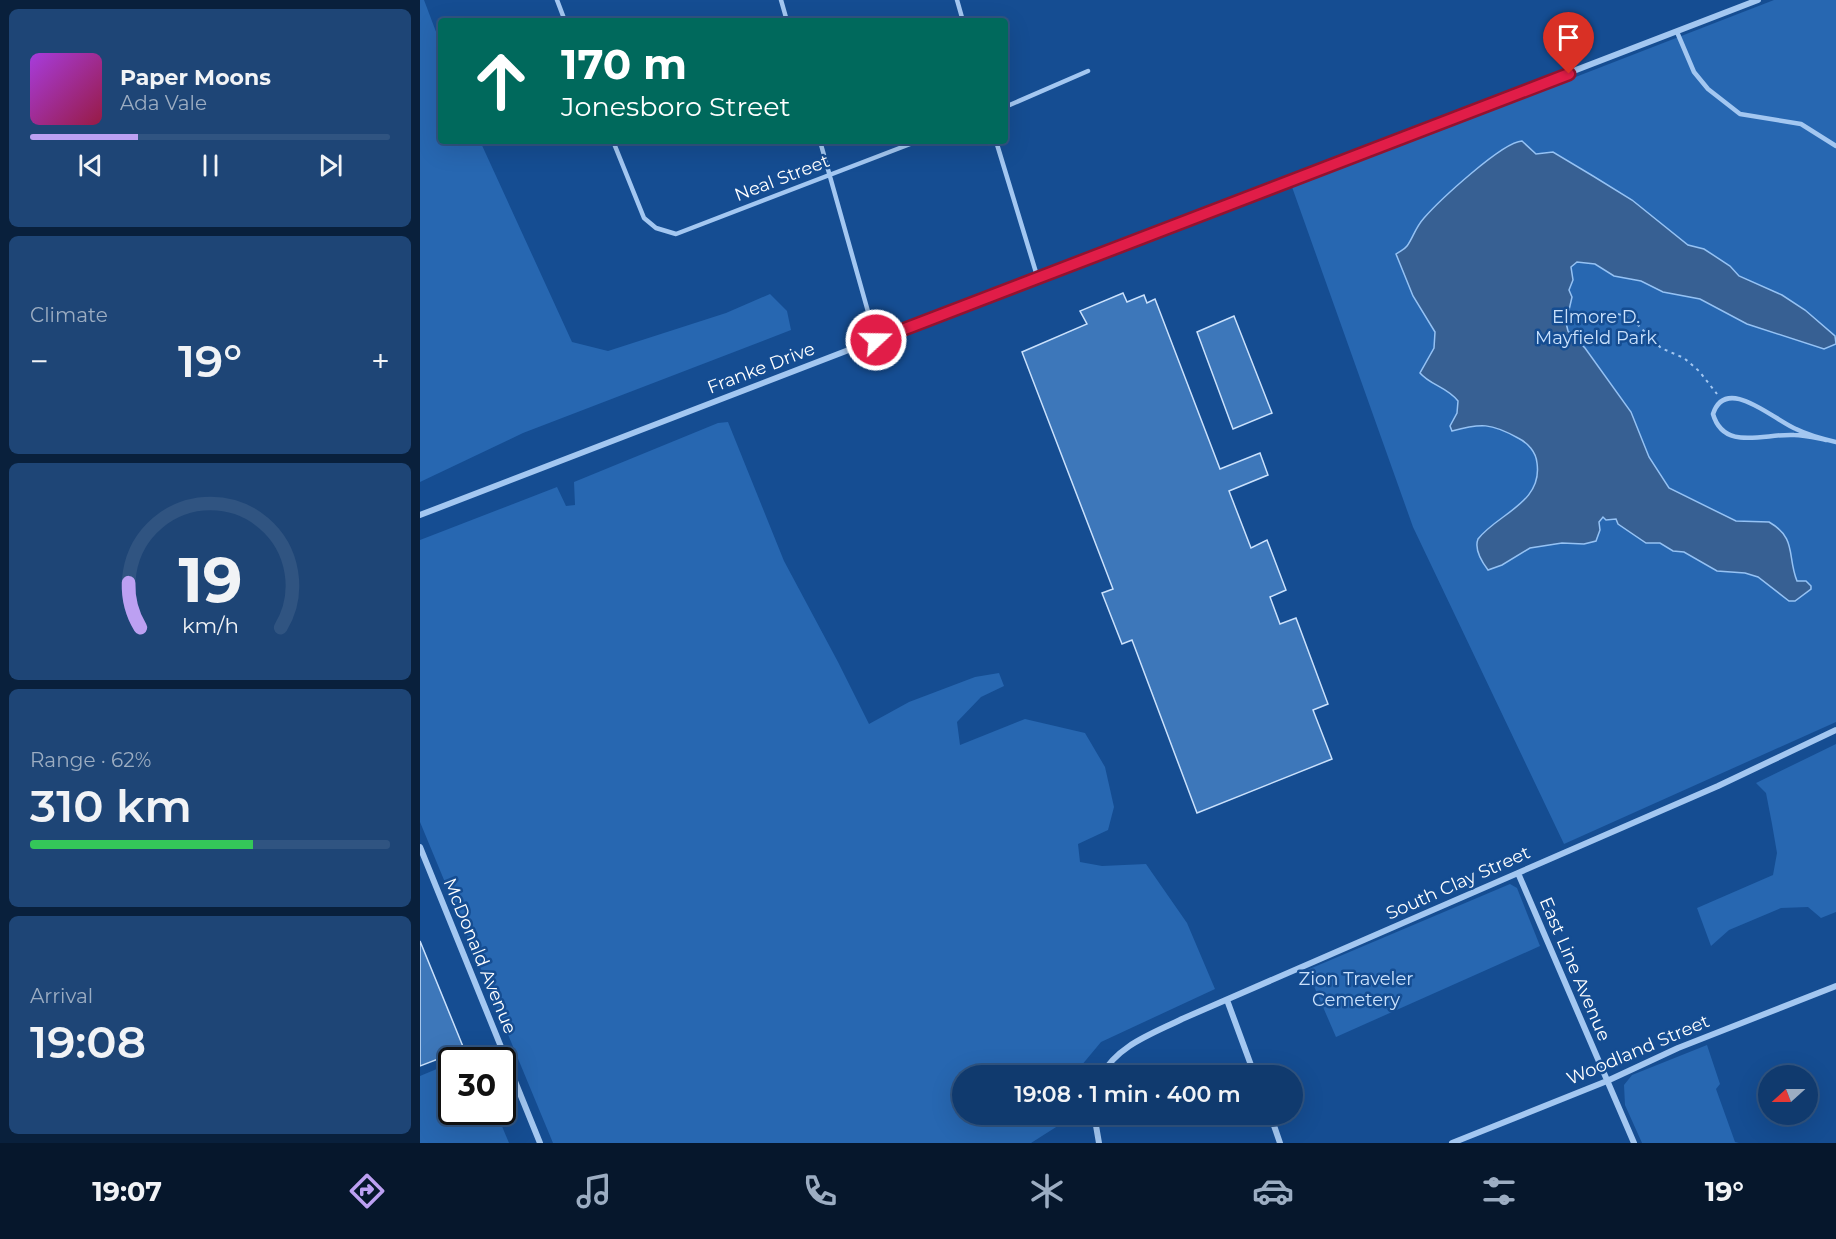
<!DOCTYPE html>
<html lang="en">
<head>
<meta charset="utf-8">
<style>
  :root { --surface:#103a6e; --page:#1e4576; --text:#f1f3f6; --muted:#9cadc2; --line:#305481; --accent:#bca0f2 }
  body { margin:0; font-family:Montserrat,sans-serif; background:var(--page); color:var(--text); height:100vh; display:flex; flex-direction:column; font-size:22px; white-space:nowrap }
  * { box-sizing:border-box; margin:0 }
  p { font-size:20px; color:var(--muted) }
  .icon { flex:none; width:33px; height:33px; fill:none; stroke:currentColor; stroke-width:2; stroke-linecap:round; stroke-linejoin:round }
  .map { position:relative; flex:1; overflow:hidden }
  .panel { display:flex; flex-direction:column; gap:9px; padding:9px; background:#09203c; width:420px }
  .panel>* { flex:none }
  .top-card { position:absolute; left:18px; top:18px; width:570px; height:126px; border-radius:6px; box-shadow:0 6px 24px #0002,0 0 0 2px var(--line); background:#00695c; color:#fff; overflow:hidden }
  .needle { width:39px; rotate:249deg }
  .controls { position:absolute; left:1338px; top:1065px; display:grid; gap:12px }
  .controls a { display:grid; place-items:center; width:60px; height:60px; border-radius:50%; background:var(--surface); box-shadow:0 6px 24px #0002,0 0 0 2px var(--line); font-size:30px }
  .speed { position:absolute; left:18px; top:1047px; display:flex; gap:12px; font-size:30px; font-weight:700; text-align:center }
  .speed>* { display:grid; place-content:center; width:78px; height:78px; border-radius:50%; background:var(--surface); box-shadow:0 6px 24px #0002,0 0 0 2px var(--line); line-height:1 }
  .speed .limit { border:3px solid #111; border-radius:9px; background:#fff; color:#111 }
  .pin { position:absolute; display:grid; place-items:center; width:51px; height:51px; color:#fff; margin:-62px -26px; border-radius:50% 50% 50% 0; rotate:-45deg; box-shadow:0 0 6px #0007 }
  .pin .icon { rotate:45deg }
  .me { position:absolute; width:66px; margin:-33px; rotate:69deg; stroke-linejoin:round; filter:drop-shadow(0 0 4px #0008) }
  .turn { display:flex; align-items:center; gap:21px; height:126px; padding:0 24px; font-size:27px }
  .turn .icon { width:78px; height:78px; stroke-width:2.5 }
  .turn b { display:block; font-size:42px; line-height:51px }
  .big { font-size:45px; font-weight:600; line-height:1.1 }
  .panel .card { flex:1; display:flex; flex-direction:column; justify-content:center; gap:9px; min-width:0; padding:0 21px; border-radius:9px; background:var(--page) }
  .panel .dial { align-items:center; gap:0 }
  .dial svg { height:156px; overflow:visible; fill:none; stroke:var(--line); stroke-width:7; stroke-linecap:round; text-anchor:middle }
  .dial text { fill:var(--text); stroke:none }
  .song { display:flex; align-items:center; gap:18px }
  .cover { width:72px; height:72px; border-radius:9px; background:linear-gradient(135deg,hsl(280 70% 55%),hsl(340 70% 35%)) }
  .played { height:6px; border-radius:3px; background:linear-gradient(90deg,var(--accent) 30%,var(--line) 30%) }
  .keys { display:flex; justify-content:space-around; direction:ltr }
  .heat { display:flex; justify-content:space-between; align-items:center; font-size:33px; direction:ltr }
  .charge { height:9px; border-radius:4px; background:linear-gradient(90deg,#34c759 62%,var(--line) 0) }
  .trip { position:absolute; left:532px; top:1065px; width:351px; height:60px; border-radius:30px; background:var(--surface); box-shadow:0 6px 24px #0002,0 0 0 2px var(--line); font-weight:600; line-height:60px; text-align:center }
  .tabs { display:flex; height:96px; justify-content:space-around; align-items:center; background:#06172c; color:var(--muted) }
  .tabs .icon { width:42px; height:42px }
  .tabs .selected { color:var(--accent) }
  .tabs b { font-size:27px; color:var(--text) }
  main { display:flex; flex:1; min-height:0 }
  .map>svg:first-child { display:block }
</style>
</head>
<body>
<main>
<section class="panel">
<div class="card">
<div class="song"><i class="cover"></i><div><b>Paper Moons</b><p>Ada Vale</p></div></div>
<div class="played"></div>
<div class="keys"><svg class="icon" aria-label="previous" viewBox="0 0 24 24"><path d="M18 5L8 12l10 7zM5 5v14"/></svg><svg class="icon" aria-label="pause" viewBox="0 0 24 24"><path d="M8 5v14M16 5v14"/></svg><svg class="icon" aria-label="next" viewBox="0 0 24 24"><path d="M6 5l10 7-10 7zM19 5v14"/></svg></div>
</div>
<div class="card"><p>Climate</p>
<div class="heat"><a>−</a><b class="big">19°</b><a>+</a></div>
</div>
<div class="card dial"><svg viewBox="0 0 100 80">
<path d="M14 69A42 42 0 1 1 86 69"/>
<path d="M14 69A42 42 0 0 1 8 46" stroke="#bca0f2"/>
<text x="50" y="56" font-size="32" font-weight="700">19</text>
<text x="50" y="72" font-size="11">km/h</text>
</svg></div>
<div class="card"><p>Range · 62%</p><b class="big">310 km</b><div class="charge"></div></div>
<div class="card"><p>Arrival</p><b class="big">19:08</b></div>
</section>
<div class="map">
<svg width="1416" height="1143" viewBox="0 0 1416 1143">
  <rect width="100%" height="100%" fill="#154d92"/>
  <path fill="#2767b1" d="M0,0H4L21,45V141H60L152,342L188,351L306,313L350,294L367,311L371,330L103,433L0,482Z
    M1354,0H1416V722L1144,844L993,527L872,187Z
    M308,422L364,561L418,662L449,724L489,702L555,677L579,673L584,686L561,697L537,722L540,745L605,719L665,733L685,767L694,807L688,830L658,844L660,862L682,866L726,864L767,923L795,989L681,1042L661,1066V1075L543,1076V1114L655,1115L611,1143H133L0,822V540L137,487L146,506L155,505L154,482L298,423Z
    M1416,744V912L1401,918L1388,907L1361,908L1309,930L1291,946L1277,908L1353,875L1357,853L1352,824L1346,793L1336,783Z
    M1090,884L1097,888L1120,946L916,1037L887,970Z
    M1287,1045L1300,1084L1296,1089L1315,1142L1319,1143H1222L1205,1105L1204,1085L1212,1075Z
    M31,1063L32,1112H76L89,1143H0V1076Z"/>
  <path fill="#376093" stroke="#95c2f4" stroke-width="1.5" d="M1102,141L1116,154L1133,152L1173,176L1212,200L1268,245L1284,249L1310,266L1319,276L1362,295L1385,310L1415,336L1416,344L1404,349L1327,324L1280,299L1243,292L1221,281L1194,276L1175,264L1157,262L1151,267L1153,280L1149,290L1152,297L1146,323L1148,331L1165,348L1211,412L1229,457L1249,488L1316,521L1349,522C1377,538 1367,556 1377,581H1386L1391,586V589L1375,601H1369L1338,577L1325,573L1297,571L1264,552L1253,551L1240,543H1226L1198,524L1196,519L1186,520L1183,517L1179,522L1180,530L1176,541L1164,544L1142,543L1110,548L1082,565L1068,570C1062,562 1054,549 1058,539C1077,514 1123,503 1117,463C1116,452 1108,443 1098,438C1071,423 1061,423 1032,431L1030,426L1037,413L1038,401C1027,387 1010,385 1000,373L1014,348L1015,332L993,296L976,254C980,251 984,250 987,246C993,238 995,228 1004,218C1019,201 1082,142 1102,141Z"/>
  <path fill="#3d77ba" stroke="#cae1fc" stroke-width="1.5" d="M703,293L707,302L724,295L727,303L735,299L800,469L840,453L848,475L809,491L831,548L847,540L866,590L850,597L860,624L876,618L908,704L893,710L912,759L777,813L712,640L702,644L682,593L693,589L602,352L667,324L660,311Z
    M814,316L852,413L813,429L777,332Z
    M0,941L44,1049L0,1066Z"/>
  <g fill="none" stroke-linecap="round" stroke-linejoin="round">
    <path stroke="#a3c7f1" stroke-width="2" stroke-dasharray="3 4.5" stroke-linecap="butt" d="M1198,314L1211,318L1241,348L1264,358L1279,371L1297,394"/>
    <path stroke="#a3c7f1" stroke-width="4.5" d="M137,0L145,21
      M361,0L367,21
      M537,0L543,21
      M1257,32L1274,72L1288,89L1320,114L1381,124L1416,146
      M585,107L668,71
      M193,141L224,218L236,228L256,234L498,141
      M400,141L456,340
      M576,141L618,279
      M1406,440C1396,438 1385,435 1374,435C1345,433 1304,452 1293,414C1306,374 1355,421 1376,429C1388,435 1403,439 1416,442"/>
    <path stroke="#a3c7f1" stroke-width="6" d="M0,515L1338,0
      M0,847L120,1143
      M1098,873L1214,1143
      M807,1000L835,1076
      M681,1076C698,1045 732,1034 762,1019L1298,786L1416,730
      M674,1114L679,1143
      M850,1114L860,1143
      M1032,1143L1187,1081L1258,1048L1416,986"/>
  </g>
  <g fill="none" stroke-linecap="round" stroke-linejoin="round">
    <g stroke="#92132f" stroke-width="15">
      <path id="route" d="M456,340L1149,74"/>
    </g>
    <use href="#route" stroke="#e11d48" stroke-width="10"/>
  </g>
  <g text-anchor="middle" stroke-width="5" stroke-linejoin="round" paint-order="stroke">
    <g font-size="18" fill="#fff" stroke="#154d92">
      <text transform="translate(362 178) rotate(-21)" y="6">Neal Street</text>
      <text transform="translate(341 368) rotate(-21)" y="6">Franke Drive</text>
      <text transform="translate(1038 883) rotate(-24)" y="6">South Clay Street</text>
      <text transform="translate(60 956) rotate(68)" y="6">McDonald Avenue</text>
      <text transform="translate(1155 969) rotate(67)" y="6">East Line Avenue</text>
      <text transform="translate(1218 1050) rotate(-23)" y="6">Woodland Street</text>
    </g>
    <g font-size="18" fill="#cae1fc" stroke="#154d92">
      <text x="1176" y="323">Elmore D.<tspan x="1176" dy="21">Mayfield Park</tspan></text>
      <text x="936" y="985">Zion Traveler<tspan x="936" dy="21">Cemetery</tspan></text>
    </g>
  </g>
</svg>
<div class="controls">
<a><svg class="needle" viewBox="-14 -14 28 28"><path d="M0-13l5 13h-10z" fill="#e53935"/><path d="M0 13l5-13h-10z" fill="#9cadc2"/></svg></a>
</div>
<div class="speed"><div class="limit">30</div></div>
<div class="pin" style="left:1149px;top:74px;background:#d93025"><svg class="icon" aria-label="arrive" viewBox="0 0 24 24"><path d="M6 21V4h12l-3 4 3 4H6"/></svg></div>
<svg class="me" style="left:456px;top:340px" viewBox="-20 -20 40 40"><circle r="17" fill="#e11d48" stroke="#fff" stroke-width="3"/><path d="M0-11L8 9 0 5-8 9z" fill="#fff"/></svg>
<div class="trip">19:08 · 1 min · 400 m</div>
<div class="top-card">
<div class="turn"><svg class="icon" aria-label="ahead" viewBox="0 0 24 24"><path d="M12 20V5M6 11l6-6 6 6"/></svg><div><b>170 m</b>Jonesboro Street</div></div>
</div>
</div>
</main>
<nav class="tabs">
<b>19:07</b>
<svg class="icon selected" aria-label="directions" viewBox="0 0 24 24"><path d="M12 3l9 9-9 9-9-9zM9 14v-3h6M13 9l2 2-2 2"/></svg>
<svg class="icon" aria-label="music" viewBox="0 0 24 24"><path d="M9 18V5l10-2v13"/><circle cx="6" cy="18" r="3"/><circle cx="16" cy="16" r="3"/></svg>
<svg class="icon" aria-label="phone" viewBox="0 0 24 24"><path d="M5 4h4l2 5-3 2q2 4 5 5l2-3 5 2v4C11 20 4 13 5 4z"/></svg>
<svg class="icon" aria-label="climate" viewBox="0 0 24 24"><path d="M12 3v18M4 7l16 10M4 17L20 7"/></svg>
<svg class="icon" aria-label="car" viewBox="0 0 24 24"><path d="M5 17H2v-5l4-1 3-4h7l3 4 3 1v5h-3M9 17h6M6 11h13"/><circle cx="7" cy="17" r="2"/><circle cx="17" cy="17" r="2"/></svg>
<svg class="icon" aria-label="filters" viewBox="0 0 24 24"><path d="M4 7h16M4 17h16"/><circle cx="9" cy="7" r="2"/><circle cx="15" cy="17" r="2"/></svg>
<b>19°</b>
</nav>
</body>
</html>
